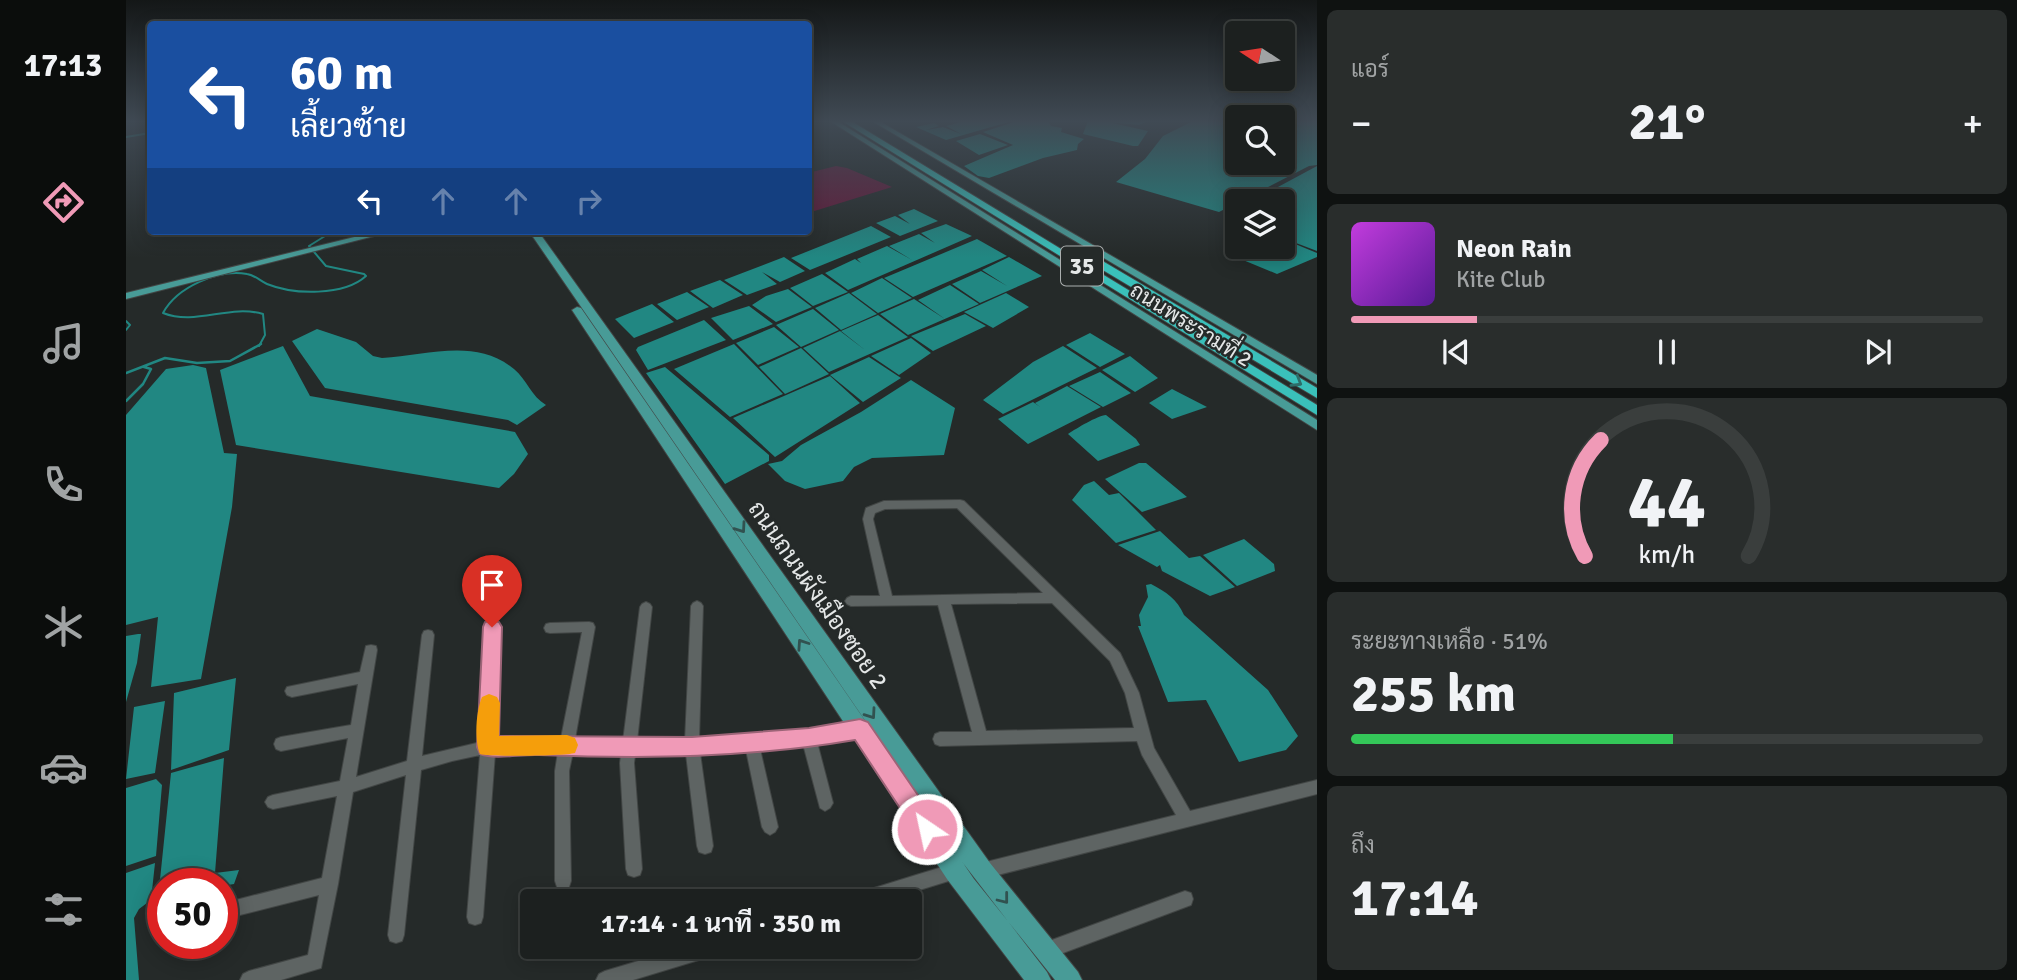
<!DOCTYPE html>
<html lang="th">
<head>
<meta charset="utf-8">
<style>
  :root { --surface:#1c201f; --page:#292d2c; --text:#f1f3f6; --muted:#a0a3a4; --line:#3a3e3d; --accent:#f09ab7 }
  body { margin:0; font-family:Signika,Sarabun,sans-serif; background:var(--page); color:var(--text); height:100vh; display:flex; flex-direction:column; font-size:26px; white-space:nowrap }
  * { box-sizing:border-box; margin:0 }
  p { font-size:23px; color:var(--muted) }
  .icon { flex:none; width:38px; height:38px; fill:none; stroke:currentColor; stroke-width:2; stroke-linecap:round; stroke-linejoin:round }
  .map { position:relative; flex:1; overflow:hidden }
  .sheet { display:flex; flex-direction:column; gap:10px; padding:10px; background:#0f1211; width:700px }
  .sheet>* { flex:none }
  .top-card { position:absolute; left:21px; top:21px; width:665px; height:214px; border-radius:7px; box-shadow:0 4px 18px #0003,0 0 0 2px var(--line); background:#1a4fa0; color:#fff; overflow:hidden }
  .needle { width:46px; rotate:282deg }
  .tools { position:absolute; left:1099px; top:21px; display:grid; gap:14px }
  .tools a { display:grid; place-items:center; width:70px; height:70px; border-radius:7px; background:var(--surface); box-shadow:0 4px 18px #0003,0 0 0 2px var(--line); font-size:35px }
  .speed { position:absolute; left:21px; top:868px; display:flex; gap:14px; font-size:35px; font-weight:700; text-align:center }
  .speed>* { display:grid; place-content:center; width:91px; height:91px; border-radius:50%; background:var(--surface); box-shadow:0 4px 18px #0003,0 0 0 2px var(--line); line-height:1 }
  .speed .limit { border:10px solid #d22; background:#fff; color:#111 }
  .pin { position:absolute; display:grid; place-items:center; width:60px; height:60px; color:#fff; margin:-72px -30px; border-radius:50% 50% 50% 0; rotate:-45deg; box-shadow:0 0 7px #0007 }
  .pin .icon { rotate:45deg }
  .me { position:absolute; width:77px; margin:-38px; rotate:326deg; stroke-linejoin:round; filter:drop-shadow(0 0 5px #0008) }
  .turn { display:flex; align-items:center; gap:24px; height:147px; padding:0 28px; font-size:32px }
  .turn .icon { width:91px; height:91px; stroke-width:2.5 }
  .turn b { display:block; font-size:49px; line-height:60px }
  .lanes { display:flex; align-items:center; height:66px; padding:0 28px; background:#0003; justify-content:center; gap:35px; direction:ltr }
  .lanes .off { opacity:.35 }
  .big { font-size:52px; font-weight:700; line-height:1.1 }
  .sheet .card { flex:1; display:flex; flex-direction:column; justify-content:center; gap:10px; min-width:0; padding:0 24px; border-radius:10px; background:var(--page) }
  .sheet .dial { align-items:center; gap:0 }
  .dial svg { height:182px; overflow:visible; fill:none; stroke:var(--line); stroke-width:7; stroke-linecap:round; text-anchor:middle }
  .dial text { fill:var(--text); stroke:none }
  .song { display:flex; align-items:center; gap:21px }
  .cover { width:84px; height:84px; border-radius:10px; background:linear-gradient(135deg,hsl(290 70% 55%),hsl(270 70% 35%)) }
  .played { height:7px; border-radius:4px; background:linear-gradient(90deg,var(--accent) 20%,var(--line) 20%) }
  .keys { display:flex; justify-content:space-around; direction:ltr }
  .heat { display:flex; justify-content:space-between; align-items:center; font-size:38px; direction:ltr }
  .charge { height:10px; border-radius:5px; background:linear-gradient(90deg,#34c759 51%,var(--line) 0) }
  .trip { position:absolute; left:394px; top:889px; width:402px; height:70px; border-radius:7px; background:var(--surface); box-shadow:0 4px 18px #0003,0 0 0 2px var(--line); font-weight:700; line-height:70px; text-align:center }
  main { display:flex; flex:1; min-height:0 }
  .tabs { display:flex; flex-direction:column; width:126px; justify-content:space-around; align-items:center; background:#0b0d0c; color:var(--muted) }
  .tabs .icon { width:49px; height:49px }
  .tabs .active { color:var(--accent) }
  .tabs b { font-size:32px; color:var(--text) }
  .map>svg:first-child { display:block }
</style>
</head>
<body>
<main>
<nav class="tabs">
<b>17:13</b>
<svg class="icon active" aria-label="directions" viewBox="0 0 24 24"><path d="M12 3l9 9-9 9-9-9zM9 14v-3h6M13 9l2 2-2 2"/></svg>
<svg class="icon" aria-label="music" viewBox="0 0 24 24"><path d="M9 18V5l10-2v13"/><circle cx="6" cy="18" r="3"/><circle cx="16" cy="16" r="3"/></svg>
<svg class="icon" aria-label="phone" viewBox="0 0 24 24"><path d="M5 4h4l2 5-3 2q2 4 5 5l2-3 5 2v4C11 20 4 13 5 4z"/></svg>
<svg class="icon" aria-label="climate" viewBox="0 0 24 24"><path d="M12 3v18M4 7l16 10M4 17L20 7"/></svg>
<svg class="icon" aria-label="car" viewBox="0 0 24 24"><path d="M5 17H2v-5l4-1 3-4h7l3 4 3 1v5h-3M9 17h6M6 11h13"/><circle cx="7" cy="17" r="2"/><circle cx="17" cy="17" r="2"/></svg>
<svg class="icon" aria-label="filters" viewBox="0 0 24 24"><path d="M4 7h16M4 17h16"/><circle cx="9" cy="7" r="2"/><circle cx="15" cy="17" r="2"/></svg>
</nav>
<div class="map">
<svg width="1191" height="980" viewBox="0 0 1191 980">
  <rect width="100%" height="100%" fill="#252a29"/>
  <path fill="#218782" d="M839,121H886L820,140L790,127L808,123L813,126L800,130L817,127L835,134L820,126Z
    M891,121H922L925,126L936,128L935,132L958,139L952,144L951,150L917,158L863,178L852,176L838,166L887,145L857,132Z
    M962,121H1022L1013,125L982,122L1022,131L1012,146H1007L957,134Z
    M1067,121H1111V163H1157V121H1191V165L1183,166L1093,212L990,182L1019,159L1037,136Z
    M854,134L882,145L853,155L830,141Z
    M1191,166V251L1157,238V201H1126Z
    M788,209L812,221L774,236L750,223L769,216L784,224L772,215Z
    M820,224L846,236L722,290L699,273L729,259L735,263L731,259L761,246L786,260L763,246L793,234L809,243L795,233Z
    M745,226L765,237L684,270L665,258Z
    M851,239L881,256L787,297L758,278Z
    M1157,239L1191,253V257L1151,274L1105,255L1126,247H1157Z
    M658,257L679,271L654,282L636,272L651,284L621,295L598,280Z
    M883,257L916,276L854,303L826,284L855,271L881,286L856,270Z
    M696,274L722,292L687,306L664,288Z
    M756,278L786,298L752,313L725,293Z
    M594,280L617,295L587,308L564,291Z
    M824,285L853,304L782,335L754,314L788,299L819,319L792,300Z
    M662,289L686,307L650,322L626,305L640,296Z
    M561,292L583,307L551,320L531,304Z
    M723,293L751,314L715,330L689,308Z
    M880,293L903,307L867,328L838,312Z
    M526,304L548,322L508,338L489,319Z
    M623,306L647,324L607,340L585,318Z
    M687,309L713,330L675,347L650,325Z
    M839,314L860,326L807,351L785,336Z
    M752,315L782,337L703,372L677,348L714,331L739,350L715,331Z
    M578,320L600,340L522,370L510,350L512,347Z
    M648,327L673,347L632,365L610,343Z
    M191,329L230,342L247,356L256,358C300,356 349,337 388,369C401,380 405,396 420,405L391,425L382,420L199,388L166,341Z
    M964,333L999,354L974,367L940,345Z
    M785,338L805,353L773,375L745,356Z
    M608,344L657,394L604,417L548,369Z
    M157,346L184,396L389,432L402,454L388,474L373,488L110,445L94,370Z
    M937,346L971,368L877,414L857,400L907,362Z
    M675,348L703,374L659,394L633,367Z
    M1004,356L1032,378L1009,392L976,370Z
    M743,357L775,378L737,402L704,375Z
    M67,365L80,368L98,453L111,454L106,507L75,679L25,687L32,617L0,625V415L40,369Z
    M539,367L643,455V461L599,484L520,373Z
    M974,372L1005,393L977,407L943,386Z
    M704,376L734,403L649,457L607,418Z
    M785,380L829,408L818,455L746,458L728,467L717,481L679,489L659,481L642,464L656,461L675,445L735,412Z
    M941,386L975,407L902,444L872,419L907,402L914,407L909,403Z
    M1046,389L1081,407L1046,419L1023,403Z
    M980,415L1010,439L1014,445L972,461L942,434C951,428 971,416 980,415Z
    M1013,463H1020L1061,497L1016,512L979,479Z
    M968,481L983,495L993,493L1030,530L990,543L946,500L958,485Z
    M1034,531L1063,558L1074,556L1109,587L1084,596L1036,571L1034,565L1031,567L992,545Z
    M1118,539L1148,564L1149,571L1111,586L1077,555Z
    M1025,584C1040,592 1051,599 1058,615L1142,690L1172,736L1160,750L1113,762L1080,700L1042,702L1012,626H1015L1013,615L1022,597L1020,585Z
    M12,634H15L11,663L0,702V636Z
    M110,678L103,750L45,770L48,693Z
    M39,701L29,773L0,779L8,707Z
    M98,758L89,873L113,870L108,884L96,886V884H37V898L32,899L45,773Z
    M30,779L36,785L30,856L0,866V788Z
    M29,863L25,900L13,909L8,918L13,980H0V873Z"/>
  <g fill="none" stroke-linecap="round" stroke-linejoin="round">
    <path stroke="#218782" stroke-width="2" d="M0,137L24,133
      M0,321L4,325L0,330
      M133,346L139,335L137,314C103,304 70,326 37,313C51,287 92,269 121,274C129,275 134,281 141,284C168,295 218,296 240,276L238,274L200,266L183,246L199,236L226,231"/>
    <path stroke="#218782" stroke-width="2.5" d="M0,373L39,358L71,363L104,361L135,344
      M0,401L17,384L25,369L18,367"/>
  </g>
  <path fill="#641839" d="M710,166L721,168L766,187L682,213V173Z"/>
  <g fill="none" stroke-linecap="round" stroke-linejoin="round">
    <g stroke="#424645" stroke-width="2">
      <path id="minor" d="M834,500L838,501L994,653L1013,693L1028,748L1064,811L1191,780V794L856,879L850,877L848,871L850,865L856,863L1050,815L1016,755L1011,741L814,746L809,744L807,739L809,734L814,732H846L812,605L725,606L721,604L719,601L721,598L725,596H754L737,519L740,508L758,501ZM831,508L917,593L766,596L747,519L749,513L759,509ZM926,603L984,661L999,693L1008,728L860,731L825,604Z
        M571,601L575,603L577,606L573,740L647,734L734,723L739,724L741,729L739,734L734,735L691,742L707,803L704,808L699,811L694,808L677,744L634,749L652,827L649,832L644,835L639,832L636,827L620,750L574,753L587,846L585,852L579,854L573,852L571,846L560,754L509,755L508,763L516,869L514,875L508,877L502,875L500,869L494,763L495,755L447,752L443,771L445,881L443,887L437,889L431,887L429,881V771L432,752L369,753L357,917L355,923L349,925L343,923L341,917L354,755L326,761L295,770L278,935L276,941L270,943L264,941L262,935L280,775L227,792L212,884L195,968L155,980H114L117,974L123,971L182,955L193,895L106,917L100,915L98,909L100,903L106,901L196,878L211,796L147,809L142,807L139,802L142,797L147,795L214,781L222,738L155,751L150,749L148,744L150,739L155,737L225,725L232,684L166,697L161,695L159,691L161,687L234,672L240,646L245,645L250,646L251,650L230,777L281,761L296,635L298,631L302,630L306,631L308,635L296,756L355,742L360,627L362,623L366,622L370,623L372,627L369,740L435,738L456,632L424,633L420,632L418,628L420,624L424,623L463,622L467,623L469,627L449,739L497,741L514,607L516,604L520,602L524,604L526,607L511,741H559L565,606L567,603Z
        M829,863L835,865L837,871L835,877L829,879L758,901H724L726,895L732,893Z
        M1059,891L1065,893L1067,899L1065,905L921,959L915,956L912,950L915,944Z
        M559,947H595L592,953L586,956L507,980H470L473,974L479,971Z"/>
    </g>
    <g stroke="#424645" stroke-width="2">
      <path id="major" d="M704,121H711L1191,420V430Z
        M746,121H753L1191,375V384Z
        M253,231H268L0,299V293Z
        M403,231H412L864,863L952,972L956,980H929L848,879Z
        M451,307L455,308L837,863L921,972L925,980H898L821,879L446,310Z"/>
    </g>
    <g stroke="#424645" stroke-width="2">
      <path id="highway" d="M716,121H725L1191,405V415Z
        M955,253H963L1191,388V398L955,257Z"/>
    </g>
    <use href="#minor" fill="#5e6463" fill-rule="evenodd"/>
    <use href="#major" fill="#489b97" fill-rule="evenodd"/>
    <use href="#highway" fill="#3ac0ba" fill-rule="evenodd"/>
  </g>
  <defs><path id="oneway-chevron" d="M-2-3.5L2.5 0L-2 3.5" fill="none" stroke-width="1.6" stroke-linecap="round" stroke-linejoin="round" transform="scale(1.75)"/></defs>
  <use stroke="#2e6e6a" href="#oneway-chevron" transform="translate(1171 382) rotate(31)"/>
  <g stroke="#315250">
    <use href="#oneway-chevron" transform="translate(615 528) rotate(55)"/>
    <use href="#oneway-chevron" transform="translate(676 644) rotate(-124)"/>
    <use href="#oneway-chevron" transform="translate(745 714) rotate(55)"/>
    <use href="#oneway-chevron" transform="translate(878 899) rotate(52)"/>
  </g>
  <linearGradient id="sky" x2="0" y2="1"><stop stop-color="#141717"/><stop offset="0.47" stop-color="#404a54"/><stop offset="1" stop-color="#404a54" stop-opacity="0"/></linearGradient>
  <rect width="1191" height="258" fill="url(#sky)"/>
  <path fill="#f09ab7" stroke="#9c6477" stroke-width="2" d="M366,620L373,622L376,627L373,736L566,737L683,728L734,719L742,722L809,820L813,829L809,837L801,840L793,837L729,740C624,758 519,759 413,755C394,754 371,760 354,754L351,747L357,627L359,622Z"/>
  <path fill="#f59e0b" d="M363,694L371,697L374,703L373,736L441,735L449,738L452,745L449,753C439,756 364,757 354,754C348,740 350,711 356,697Z"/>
  <g text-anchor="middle" stroke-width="5" stroke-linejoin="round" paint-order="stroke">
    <g font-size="21" fill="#e5e8e8" stroke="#252a29">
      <text transform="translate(1065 325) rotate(32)" y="7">ถนนพระรามที่ 2</text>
    </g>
    <rect fill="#252a29" stroke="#abafaf" stroke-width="2" x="935" y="246.5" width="42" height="39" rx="5"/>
    <g font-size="23" font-weight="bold" fill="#e5e8e8">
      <text x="956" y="274">35</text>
    </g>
    <g font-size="24" fill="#e5e8e8" stroke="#252a29">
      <text transform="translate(692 595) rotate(55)" y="8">ถนนถนนผังเมืองซอย 2</text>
    </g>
  </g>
</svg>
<div class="tools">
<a><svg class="needle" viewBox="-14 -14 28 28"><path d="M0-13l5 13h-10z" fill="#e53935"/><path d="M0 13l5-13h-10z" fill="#a0a3a4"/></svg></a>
<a><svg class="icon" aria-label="search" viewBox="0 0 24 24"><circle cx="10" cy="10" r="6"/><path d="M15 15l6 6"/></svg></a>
<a><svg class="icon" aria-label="layers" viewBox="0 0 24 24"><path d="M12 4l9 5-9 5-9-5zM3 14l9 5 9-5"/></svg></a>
</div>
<div class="speed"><div class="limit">50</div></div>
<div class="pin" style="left:366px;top:627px;background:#d93025"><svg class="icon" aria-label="arrive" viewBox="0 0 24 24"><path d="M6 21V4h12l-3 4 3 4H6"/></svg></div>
<svg class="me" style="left:801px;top:829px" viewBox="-20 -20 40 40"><circle r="17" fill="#f09ab7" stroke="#fff" stroke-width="3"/><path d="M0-11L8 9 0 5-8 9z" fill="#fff"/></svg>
<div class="trip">17:14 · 1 นาที · 350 m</div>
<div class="top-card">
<div class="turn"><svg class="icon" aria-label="left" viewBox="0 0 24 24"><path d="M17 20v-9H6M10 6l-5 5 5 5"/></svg><div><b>60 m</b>เลี้ยวซ้าย</div></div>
<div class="lanes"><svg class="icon" aria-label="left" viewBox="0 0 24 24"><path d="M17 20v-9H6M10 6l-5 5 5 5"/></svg><svg class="icon off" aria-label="ahead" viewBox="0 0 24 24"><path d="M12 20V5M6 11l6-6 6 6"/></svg><svg class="icon off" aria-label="ahead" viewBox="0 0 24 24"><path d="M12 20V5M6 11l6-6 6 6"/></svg><svg class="icon off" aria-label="right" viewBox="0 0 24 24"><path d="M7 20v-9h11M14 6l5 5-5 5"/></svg></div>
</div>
</div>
<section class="sheet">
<div class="card"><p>แอร์</p>
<div class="heat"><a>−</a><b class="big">21°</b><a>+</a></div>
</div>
<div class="card">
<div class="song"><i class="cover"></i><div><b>Neon Rain</b><p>Kite Club</p></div></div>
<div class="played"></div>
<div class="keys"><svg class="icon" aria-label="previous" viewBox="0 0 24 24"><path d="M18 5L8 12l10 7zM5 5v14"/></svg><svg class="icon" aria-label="pause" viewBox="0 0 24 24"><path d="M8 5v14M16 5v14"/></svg><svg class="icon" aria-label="next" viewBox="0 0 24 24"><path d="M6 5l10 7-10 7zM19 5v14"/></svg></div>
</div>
<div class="card dial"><svg viewBox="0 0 100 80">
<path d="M14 69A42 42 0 1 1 86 69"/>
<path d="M14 69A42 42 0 0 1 21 18" stroke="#f09ab7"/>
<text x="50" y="56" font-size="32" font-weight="700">44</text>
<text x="50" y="72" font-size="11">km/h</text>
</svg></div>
<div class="card"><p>ระยะทางเหลือ · 51%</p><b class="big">255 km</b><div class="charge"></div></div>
<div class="card"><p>ถึง</p><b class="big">17:14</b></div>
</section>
</main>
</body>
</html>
